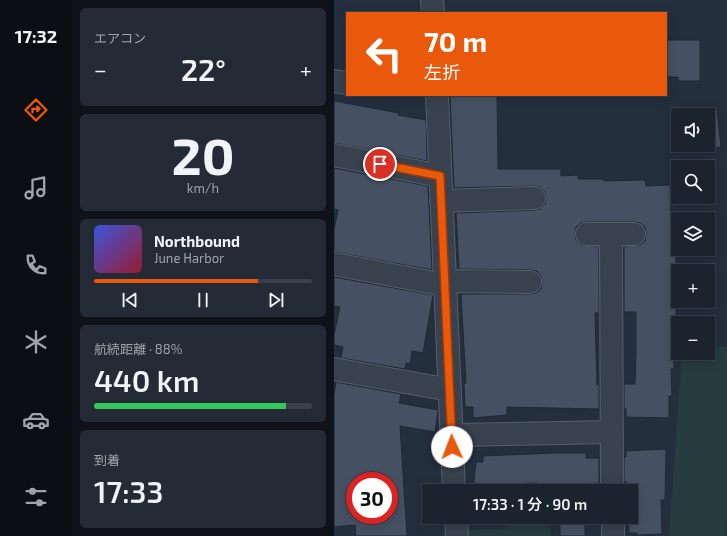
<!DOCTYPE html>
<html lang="ja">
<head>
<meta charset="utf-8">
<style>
  :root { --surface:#1b232e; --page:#242b36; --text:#f1f3f6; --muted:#a0a4aa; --line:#39404a; --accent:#ea580c }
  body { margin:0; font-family:"Exo 2","Noto Sans JP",sans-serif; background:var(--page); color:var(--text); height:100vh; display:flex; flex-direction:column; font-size:15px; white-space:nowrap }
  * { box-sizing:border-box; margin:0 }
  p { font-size:13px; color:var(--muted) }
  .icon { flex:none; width:22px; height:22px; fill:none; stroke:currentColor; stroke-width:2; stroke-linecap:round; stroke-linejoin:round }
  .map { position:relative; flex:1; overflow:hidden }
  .drawer { display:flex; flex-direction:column; gap:8px; padding:8px; background:#0f1319; width:262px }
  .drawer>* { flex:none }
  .top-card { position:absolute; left:12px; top:12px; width:321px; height:84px; border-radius:0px; box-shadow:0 2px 10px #0003,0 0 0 1px var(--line); background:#ea580c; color:#fff; overflow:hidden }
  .controls { position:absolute; left:337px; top:108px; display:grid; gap:8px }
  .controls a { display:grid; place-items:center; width:44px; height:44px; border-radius:0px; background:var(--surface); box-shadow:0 2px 10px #0003,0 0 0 1px var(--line); font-size:20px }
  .speed { position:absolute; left:12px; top:472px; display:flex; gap:8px; font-size:20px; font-weight:700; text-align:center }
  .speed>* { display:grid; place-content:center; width:52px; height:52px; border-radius:50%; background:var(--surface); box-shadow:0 2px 10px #0003,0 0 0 1px var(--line); line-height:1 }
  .speed .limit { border:6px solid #d22; background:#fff; color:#111 }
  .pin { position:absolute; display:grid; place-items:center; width:34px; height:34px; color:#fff; margin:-17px; border:2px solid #fff; border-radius:50%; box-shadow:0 1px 4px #0007 }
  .me { position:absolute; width:44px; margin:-22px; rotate:358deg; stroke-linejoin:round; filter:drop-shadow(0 0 3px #0008) }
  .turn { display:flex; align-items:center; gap:14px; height:84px; padding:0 12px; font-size:18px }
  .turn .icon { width:52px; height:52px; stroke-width:2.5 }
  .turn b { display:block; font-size:28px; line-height:34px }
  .big { font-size:30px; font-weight:600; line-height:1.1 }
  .drawer .widget { flex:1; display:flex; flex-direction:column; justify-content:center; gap:6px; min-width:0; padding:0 14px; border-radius:6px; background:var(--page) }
  .drawer .dial { align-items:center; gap:0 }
  .dial b { font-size:52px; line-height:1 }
  .song { display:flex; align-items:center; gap:12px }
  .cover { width:48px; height:48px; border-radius:6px; background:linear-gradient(135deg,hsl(230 70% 55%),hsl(350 70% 35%)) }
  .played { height:4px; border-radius:2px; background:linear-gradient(90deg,var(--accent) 75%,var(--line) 75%) }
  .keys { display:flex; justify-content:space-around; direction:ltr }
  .heat { display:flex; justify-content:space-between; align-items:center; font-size:22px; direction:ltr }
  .charge { height:6px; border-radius:3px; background:linear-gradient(90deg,#34c759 88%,var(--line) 0) }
  .trip { position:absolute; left:88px; top:484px; width:216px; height:40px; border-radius:0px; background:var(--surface); box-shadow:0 2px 10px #0003,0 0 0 1px var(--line); font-weight:600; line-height:40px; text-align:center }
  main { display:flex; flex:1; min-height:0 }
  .menu { display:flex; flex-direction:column; width:72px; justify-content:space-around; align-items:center; background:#0b0e12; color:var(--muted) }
  .menu .icon { width:28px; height:28px }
  .menu .active { color:var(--accent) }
  .menu b { font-size:18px; color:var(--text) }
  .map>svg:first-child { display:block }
</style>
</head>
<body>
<main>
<nav class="menu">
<b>17:32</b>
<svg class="icon active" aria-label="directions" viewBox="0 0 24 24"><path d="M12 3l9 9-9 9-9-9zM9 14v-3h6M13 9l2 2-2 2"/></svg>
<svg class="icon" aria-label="music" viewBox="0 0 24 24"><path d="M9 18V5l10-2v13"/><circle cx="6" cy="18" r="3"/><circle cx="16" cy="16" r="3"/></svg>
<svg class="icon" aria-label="phone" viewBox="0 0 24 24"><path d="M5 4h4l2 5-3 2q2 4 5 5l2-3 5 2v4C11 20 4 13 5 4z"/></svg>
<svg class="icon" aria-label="climate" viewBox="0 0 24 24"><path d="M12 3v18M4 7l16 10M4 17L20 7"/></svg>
<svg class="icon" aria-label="car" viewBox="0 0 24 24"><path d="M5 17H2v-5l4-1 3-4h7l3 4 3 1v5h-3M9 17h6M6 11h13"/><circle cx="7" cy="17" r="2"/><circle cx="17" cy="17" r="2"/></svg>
<svg class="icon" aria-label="filters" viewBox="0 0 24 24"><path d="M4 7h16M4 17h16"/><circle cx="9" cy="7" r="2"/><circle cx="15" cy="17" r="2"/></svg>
</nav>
<section class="drawer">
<div class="widget"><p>エアコン</p>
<div class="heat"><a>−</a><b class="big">22°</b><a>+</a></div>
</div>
<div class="widget dial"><b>20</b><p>km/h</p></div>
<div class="widget">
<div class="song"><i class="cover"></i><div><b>Northbound</b><p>June Harbor</p></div></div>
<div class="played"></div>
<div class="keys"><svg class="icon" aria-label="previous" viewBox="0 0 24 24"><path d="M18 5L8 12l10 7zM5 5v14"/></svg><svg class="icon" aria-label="pause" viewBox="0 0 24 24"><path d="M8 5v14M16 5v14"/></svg><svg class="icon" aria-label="next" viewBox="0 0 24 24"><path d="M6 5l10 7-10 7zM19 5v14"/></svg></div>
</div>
<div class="widget"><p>航続距離 · 88%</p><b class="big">440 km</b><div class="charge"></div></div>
<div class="widget"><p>到着</p><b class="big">17:33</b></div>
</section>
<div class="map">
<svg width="393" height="536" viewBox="0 0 393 536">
  <rect width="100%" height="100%" fill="#242f3e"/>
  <path fill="#263c3f" d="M374,346L393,347V520L391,536H335L348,353H374Z
    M171,517H216L217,536H135L134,530L171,529Z"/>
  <path fill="#455162" stroke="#1f2835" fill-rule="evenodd" d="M332,40H366V81H344V77H332Z
    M116,95H163L164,169H227V176L244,175V179H270V181L311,180L312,186L336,185L337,240H341L344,307L342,308V336H340V369H337L338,396H335V418L292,417V409H290V384H301L302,353V312H290V246L306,245L311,241L312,234L311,227L306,223L300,222H253L247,223L242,227L241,234L242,240L247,245L265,246V313H261L263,385L265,384V409L173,407V415L139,418V407H131L130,384L132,383L127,294H196L202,293L207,289L208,282L207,276L203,271L196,270L125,269L122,213L201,210L206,209L211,204L212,197L211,192L206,187L200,186L120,188Z
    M0,101L65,113L64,115L92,120L93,161L0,143Z
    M383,109L387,147L364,150L363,145H374V115H360V111Z
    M0,168L94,186L98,270L0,252V230L4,210L0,209Z
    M0,277L99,295L89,353L78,351L76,364L72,363L71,369L7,358L9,347L0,345V335L6,307L0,306Z
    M2,382L67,394L65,403L104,410L101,432L66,426L73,536H22L21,525L0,527V395ZM21,481H55V515H21Z
    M332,449L331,500H327L328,534L303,535V533H295L294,517H297V491H293V482H290V457H292V451Z
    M219,453H252V458H265V483L249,484V491H225V484L203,485V483L142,485L140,482L142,462H149V456Z
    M226,517H251V536H226Z"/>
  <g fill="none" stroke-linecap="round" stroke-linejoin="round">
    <g stroke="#565f6c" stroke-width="24">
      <path id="minor" d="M98,0L99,13
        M0,81L13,83
        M103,95L120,491
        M0,155L106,176
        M107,201L200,198
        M253,234H300
        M277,234L278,491
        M0,264L111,285
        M111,281L196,282
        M0,369L116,390
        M118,435L278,432
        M122,517L123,536
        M279,517V536"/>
    </g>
    <use href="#minor" stroke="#38414e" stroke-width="22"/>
  </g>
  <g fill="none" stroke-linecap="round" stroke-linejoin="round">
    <g stroke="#983908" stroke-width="10">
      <path id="route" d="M46,164L106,176L118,447"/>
    </g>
    <use href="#route" stroke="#ea580c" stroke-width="7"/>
  </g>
</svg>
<div class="controls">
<a><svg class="icon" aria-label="sound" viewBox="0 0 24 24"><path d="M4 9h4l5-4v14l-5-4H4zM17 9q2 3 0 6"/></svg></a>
<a><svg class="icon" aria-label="search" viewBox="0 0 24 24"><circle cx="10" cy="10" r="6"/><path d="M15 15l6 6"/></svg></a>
<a><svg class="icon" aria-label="layers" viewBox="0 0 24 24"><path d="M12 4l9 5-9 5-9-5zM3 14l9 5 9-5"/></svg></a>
<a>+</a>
<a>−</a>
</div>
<div class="speed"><div class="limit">30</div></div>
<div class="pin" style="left:46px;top:164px;background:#d93025"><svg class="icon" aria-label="arrive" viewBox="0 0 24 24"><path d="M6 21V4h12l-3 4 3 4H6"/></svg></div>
<svg class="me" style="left:118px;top:447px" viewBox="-20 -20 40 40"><circle r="19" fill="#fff"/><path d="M0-13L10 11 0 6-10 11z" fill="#ea580c"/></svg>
<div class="trip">17:33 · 1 分 · 90 m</div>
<div class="top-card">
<div class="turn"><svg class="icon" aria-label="left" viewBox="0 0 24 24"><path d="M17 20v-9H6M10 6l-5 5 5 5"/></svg><div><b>70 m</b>左折</div></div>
</div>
</div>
</main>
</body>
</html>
